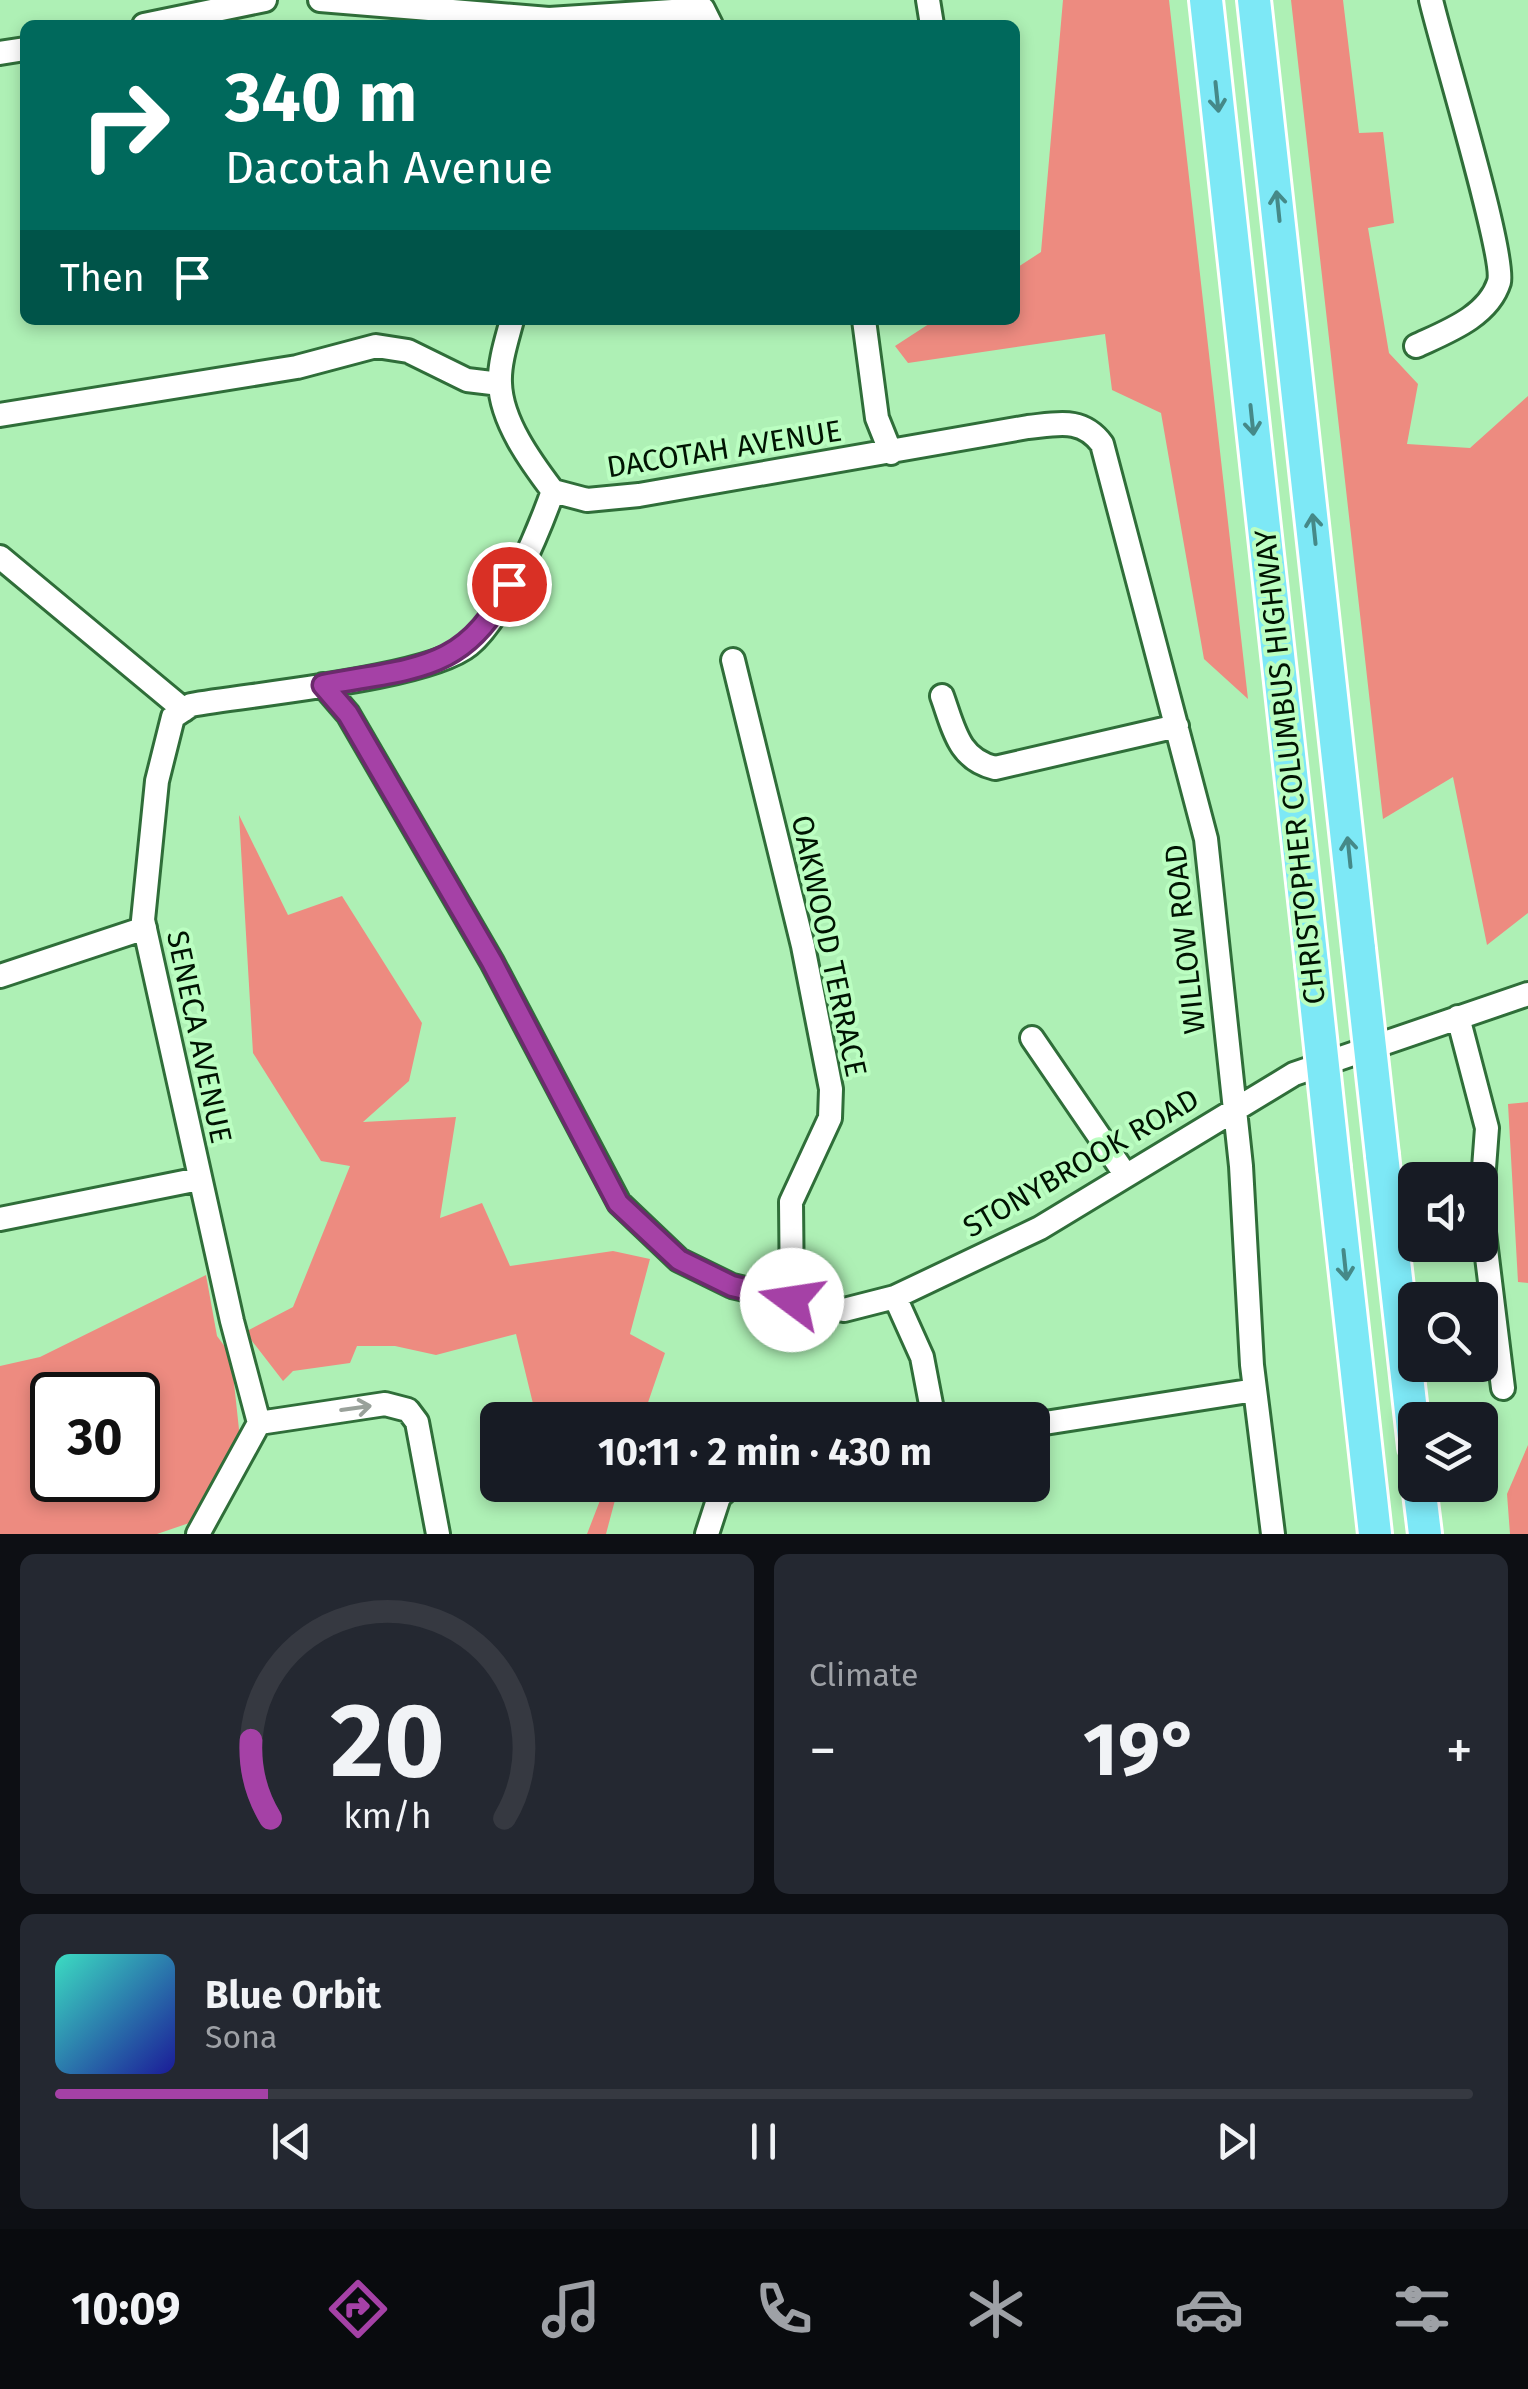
<!DOCTYPE html>
<html lang="en">
<head>
<meta charset="utf-8">
<style>
  :root { --surface:#171b24; --page:#242831; --text:#f1f3f6; --muted:#9ea1a6; --line:#363941; --accent:#a541a6 }
  body { margin:0; font-family:"Fira Sans",sans-serif; background:var(--page); color:var(--text); height:100vh; display:flex; flex-direction:column; font-size:38px; white-space:nowrap }
  * { box-sizing:border-box; margin:0 }
  p { font-size:32px; color:var(--muted) }
  .icon { flex:none; width:55px; height:55px; fill:none; stroke:currentColor; stroke-width:2; stroke-linecap:round; stroke-linejoin:round }
  .map { position:relative; height:1534px; overflow:hidden }
  .details { display:flex; flex-direction:column; gap:20px; padding:20px; background:#0d0f14; flex:1 }
  .details>* { flex:none }
  .banner { position:absolute; left:20px; top:20px; width:1000px; height:305px; border-radius:15px; box-shadow:0 5px 15px #0003; background:#00695c; color:#fff; overflow:hidden }
  .controls { position:absolute; left:1398px; top:1162px; display:grid; gap:20px }
  .controls a { display:grid; place-items:center; width:100px; height:100px; border-radius:15px; background:var(--surface); box-shadow:0 5px 15px #0003; font-size:50px }
  .speed { position:absolute; left:30px; top:1372px; display:flex; gap:20px; font-size:50px; font-weight:700; text-align:center }
  .speed>* { display:grid; place-content:center; width:130px; height:130px; border-radius:50%; background:var(--surface); box-shadow:0 5px 15px #0003; line-height:1 }
  .speed .limit { border:5px solid #111; border-radius:15px; background:#fff; color:#111 }
  .pin { position:absolute; display:grid; place-items:center; width:85px; height:85px; color:#fff; margin:-42px; border:5px solid #fff; border-radius:50%; box-shadow:0 2px 10px #0007 }
  .me { position:absolute; width:110px; margin:-55px; rotate:284deg; stroke-linejoin:round; filter:drop-shadow(0 0 8px #0008) }
  .turn { display:flex; align-items:center; gap:35px; height:210px; padding:0 40px; font-size:45px }
  .turn .icon { width:130px; height:130px; stroke-width:2.5 }
  .turn b { display:block; font-size:70px; line-height:85px }
  .then { display:flex; align-items:center; height:95px; padding:0 40px; background:#0003; gap:20px; font-size:38px }
  .big { font-size:75px; font-weight:700; line-height:1.1 }
  .details .widget { flex:1; display:flex; flex-direction:column; justify-content:center; gap:15px; min-width:0; padding:0 35px; border-radius:15px; background:var(--page) }
  .details .dial { align-items:center; gap:0 }
  .dial svg { height:260px; overflow:visible; fill:none; stroke:var(--line); stroke-width:7; stroke-linecap:round; text-anchor:middle }
  .dial text { fill:var(--text); stroke:none }
  .song { display:flex; align-items:center; gap:30px }
  .cover { width:120px; height:120px; border-radius:15px; background:linear-gradient(135deg,hsl(170 70% 55%),hsl(240 70% 35%)) }
  .played { height:10px; border-radius:5px; background:linear-gradient(90deg,var(--accent) 15%,var(--line) 15%) }
  .keys { display:flex; justify-content:space-around; direction:ltr }
  .heat { display:flex; justify-content:space-between; align-items:center; font-size:55px; direction:ltr }
  .details .tiles { flex:1; display:grid; gap:20px; grid-template-columns:1fr 1fr }
  .widget:last-child { grid-column:span 2 }
  .trip { position:absolute; left:480px; top:1402px; width:570px; height:100px; border-radius:15px; background:var(--surface); box-shadow:0 5px 15px #0003; font-weight:700; line-height:100px; text-align:center }
  .menu { display:flex; height:160px; justify-content:space-around; align-items:center; background:#090b0e; color:var(--muted) }
  .menu .icon { width:70px; height:70px }
  .menu .selected { color:var(--accent) }
  .menu b { font-size:45px; color:var(--text) }
  .map>svg:first-child { display:block }
</style>
</head>
<body>
<div class="map">
<svg width="1528" height="1534" viewBox="0 0 1528 1534">
  <rect width="100%" height="100%" fill="#aef0b5"/>
  <path fill="#ed8b80" fill-rule="evenodd" d="M1063,0H1169L1248,699L1204,659L1161,413L1112,390L1105,334L908,363L895,346L935,320H1015V269L1041,252Z
    M1291,0H1343L1359,133L1383,132L1394,223L1368,228L1389,353L1418,384L1407,444L1470,448L1528,396V913L1487,945L1453,777L1383,819Z
    M239,815L288,915L342,896L422,1023L409,1081L363,1122L456,1117L440,1218L482,1203L510,1266L613,1251L650,1259L630,1334L665,1353L642,1420H629L601,1404L566,1420H537L516,1334L436,1355L395,1346H357L350,1363L293,1371L283,1381L245,1332L293,1307L350,1166L321,1161L253,1053Z
    M1528,1102V1283L1518,1282L1508,1104Z
    M206,1275L217,1336L231,1355L241,1448L195,1521L157,1534H0V1366L40,1357ZM52,1395H138V1480H52Z
    M1528,1445V1534H1510L1507,1494Z
    M606,1485H619L606,1534H587Z"/>
  <g fill="none" stroke-linecap="round" stroke-linejoin="round">
    <g stroke="#2f6e39" stroke-width="28">
      <path id="minor" d="M320,0L549,19L703,9L711,25
        M928,0L932,25
        M144,25L265,0
        M0,53L25,49
        M512,320C507,339 499,363 500,383C501,421 531,462 553,491
        M864,320L877,418L891,453
        M1416,346C1446,332 1488,317 1499,282C1506,256 1441,44 1431,0
        M0,415L297,367L376,346L408,351L467,380L500,384
        M553,491L587,500L639,495L1028,427C1058,424 1082,417 1102,444L1206,839L1241,1166L1252,1365L1273,1534
        M0,557L184,710
        M733,660L803,946L831,1089L830,1118L791,1202L792,1300
        M323,685L348,714L492,962L619,1203L679,1260L732,1286L792,1300L844,1310L895,1297L1040,1228L1294,1074L1528,994
        M942,696C954,729 958,759 995,768L1177,726
        M0,976L145,928
        M1458,1017L1487,1128L1481,1208L1503,1388
        M1032,1038L1125,1174
        M0,1219L199,1179
        M895,1297L922,1357L934,1420
        M259,1423L385,1404L408,1410L417,1422L438,1534
        M1032,1425L1255,1390
        M198,1534L259,1423L232,1321L143,920L157,781L173,717L191,705C251,694 428,679 469,645C503,617 538,533 553,491
        M707,1534L719,1497L732,1485"/>
    </g>
    <g stroke="#fff" stroke-width="38">
      <path id="highway" d="M1206,0L1312,964
        M1254,0L1359,949
        M1382,1155L1415,1447
        M1334,1168L1375,1534
        M1419,1485L1425,1534"/>
    </g>
    <use href="#minor" stroke="#fff" stroke-width="22"/>
    <use href="#highway" stroke="#7de8f6" stroke-width="32"/>
    <g stroke="#fff" stroke-width="38" stroke-linecap="butt">
      <path id="highway-bridge" d="M1359,949L1382,1155
        M1312,964L1334,1168"/>
    </g>
    <use href="#highway-bridge" stroke="#7de8f6" stroke-width="32"/>
  </g>
  <defs><path id="oneway-shaft" d="M-6 0H5M1.5-3L5.5 0L1.5 3" fill="none" stroke-width="1.6" stroke-linecap="round" stroke-linejoin="round" transform="scale(2.5)"/></defs>
  <g stroke="#458988">
    <use href="#oneway-shaft" transform="translate(1217 97) rotate(84)"/>
    <use href="#oneway-shaft" transform="translate(1278 206) rotate(-96)"/>
    <use href="#oneway-shaft" transform="translate(1252 420) rotate(84)"/>
    <use href="#oneway-shaft" transform="translate(1314 529) rotate(-96)"/>
    <use href="#oneway-shaft" transform="translate(1349 852) rotate(-96)"/>
    <use href="#oneway-shaft" transform="translate(1345 1265) rotate(84)"/>
  </g>
  <use stroke="#99a19a" href="#oneway-shaft" transform="translate(356 1408) rotate(-8)"/>
  <g fill="none" stroke-linecap="round" stroke-linejoin="round">
    <g stroke="#6b2a6c" stroke-width="25">
      <path id="route" d="M509,584C467,673 410,668 323,685L348,714L492,962L618,1203L679,1260L732,1286L792,1300"/>
    </g>
    <use href="#route" stroke="#a541a6" stroke-width="18"/>
  </g>
  <g text-anchor="middle" stroke-width="8" stroke-linejoin="round" paint-order="stroke">
    <g font-size="30" fill="#001402" stroke="#bbfec1">
      <text transform="translate(724 449) rotate(-9)" y="10">DACOTAH AVENUE</text>
      <text transform="translate(1290 767) rotate(-96)" y="10">CHRISTOPHER COLUMBUS HIGHWAY</text>
      <text transform="translate(1185 939) rotate(-96)" y="10">WILLOW ROAD</text>
      <text transform="translate(829 946) rotate(78)" y="10">OAKWOOD TERRACE</text>
      <text transform="translate(199 1037) rotate(78)" y="10">SENECA AVENUE</text>
      <text transform="translate(1081 1163) rotate(-30)" y="10">STONYBROOK ROAD</text>
    </g>
  </g>
</svg>
<div class="controls">
<a><svg class="icon" aria-label="sound" viewBox="0 0 24 24"><path d="M4 9h4l5-4v14l-5-4H4zM17 9q2 3 0 6"/></svg></a>
<a><svg class="icon" aria-label="search" viewBox="0 0 24 24"><circle cx="10" cy="10" r="6"/><path d="M15 15l6 6"/></svg></a>
<a><svg class="icon" aria-label="layers" viewBox="0 0 24 24"><path d="M12 4l9 5-9 5-9-5zM3 14l9 5 9-5"/></svg></a>
</div>
<div class="speed"><div class="limit">30</div></div>
<div class="pin" style="left:509px;top:584px;background:#d93025"><svg class="icon" aria-label="arrive" viewBox="0 0 24 24"><path d="M6 21V4h12l-3 4 3 4H6"/></svg></div>
<svg class="me" style="left:792px;top:1300px" viewBox="-20 -20 40 40"><circle r="19" fill="#fff"/><path d="M0-13L10 11 0 6-10 11z" fill="#a541a6"/></svg>
<div class="trip">10:11 · 2 min · 430 m</div>
<div class="banner">
<div class="turn"><svg class="icon" aria-label="right" viewBox="0 0 24 24"><path d="M7 20v-9h11M14 6l5 5-5 5"/></svg><div><b>340 m</b>Dacotah Avenue</div></div>
<div class="then">Then<svg class="icon" aria-label="arrive" viewBox="0 0 24 24"><path d="M6 21V4h12l-3 4 3 4H6"/></svg></div>
</div>
</div>
<section class="details">
<div class="tiles">
<div class="widget dial"><svg viewBox="0 0 100 80">
<path d="M14 69A42 42 0 1 1 86 69"/>
<path d="M14 69A42 42 0 0 1 8 45" stroke="#a541a6"/>
<text x="50" y="56" font-size="32" font-weight="700">20</text>
<text x="50" y="72" font-size="11">km/h</text>
</svg></div>
<div class="widget"><p>Climate</p>
<div class="heat"><a>−</a><b class="big">19°</b><a>+</a></div>
</div>
<div class="widget">
<div class="song"><i class="cover"></i><div><b>Blue Orbit</b><p>Sona</p></div></div>
<div class="played"></div>
<div class="keys"><svg class="icon" aria-label="previous" viewBox="0 0 24 24"><path d="M18 5L8 12l10 7zM5 5v14"/></svg><svg class="icon" aria-label="pause" viewBox="0 0 24 24"><path d="M8 5v14M16 5v14"/></svg><svg class="icon" aria-label="next" viewBox="0 0 24 24"><path d="M6 5l10 7-10 7zM19 5v14"/></svg></div>
</div>
</div>
</section>
<nav class="menu">
<b>10:09</b>
<svg class="icon selected" aria-label="directions" viewBox="0 0 24 24"><path d="M12 3l9 9-9 9-9-9zM9 14v-3h6M13 9l2 2-2 2"/></svg>
<svg class="icon" aria-label="music" viewBox="0 0 24 24"><path d="M9 18V5l10-2v13"/><circle cx="6" cy="18" r="3"/><circle cx="16" cy="16" r="3"/></svg>
<svg class="icon" aria-label="phone" viewBox="0 0 24 24"><path d="M5 4h4l2 5-3 2q2 4 5 5l2-3 5 2v4C11 20 4 13 5 4z"/></svg>
<svg class="icon" aria-label="climate" viewBox="0 0 24 24"><path d="M12 3v18M4 7l16 10M4 17L20 7"/></svg>
<svg class="icon" aria-label="car" viewBox="0 0 24 24"><path d="M5 17H2v-5l4-1 3-4h7l3 4 3 1v5h-3M9 17h6M6 11h13"/><circle cx="7" cy="17" r="2"/><circle cx="17" cy="17" r="2"/></svg>
<svg class="icon" aria-label="filters" viewBox="0 0 24 24"><path d="M4 7h16M4 17h16"/><circle cx="9" cy="7" r="2"/><circle cx="15" cy="17" r="2"/></svg>
</nav>
</body>
</html>
